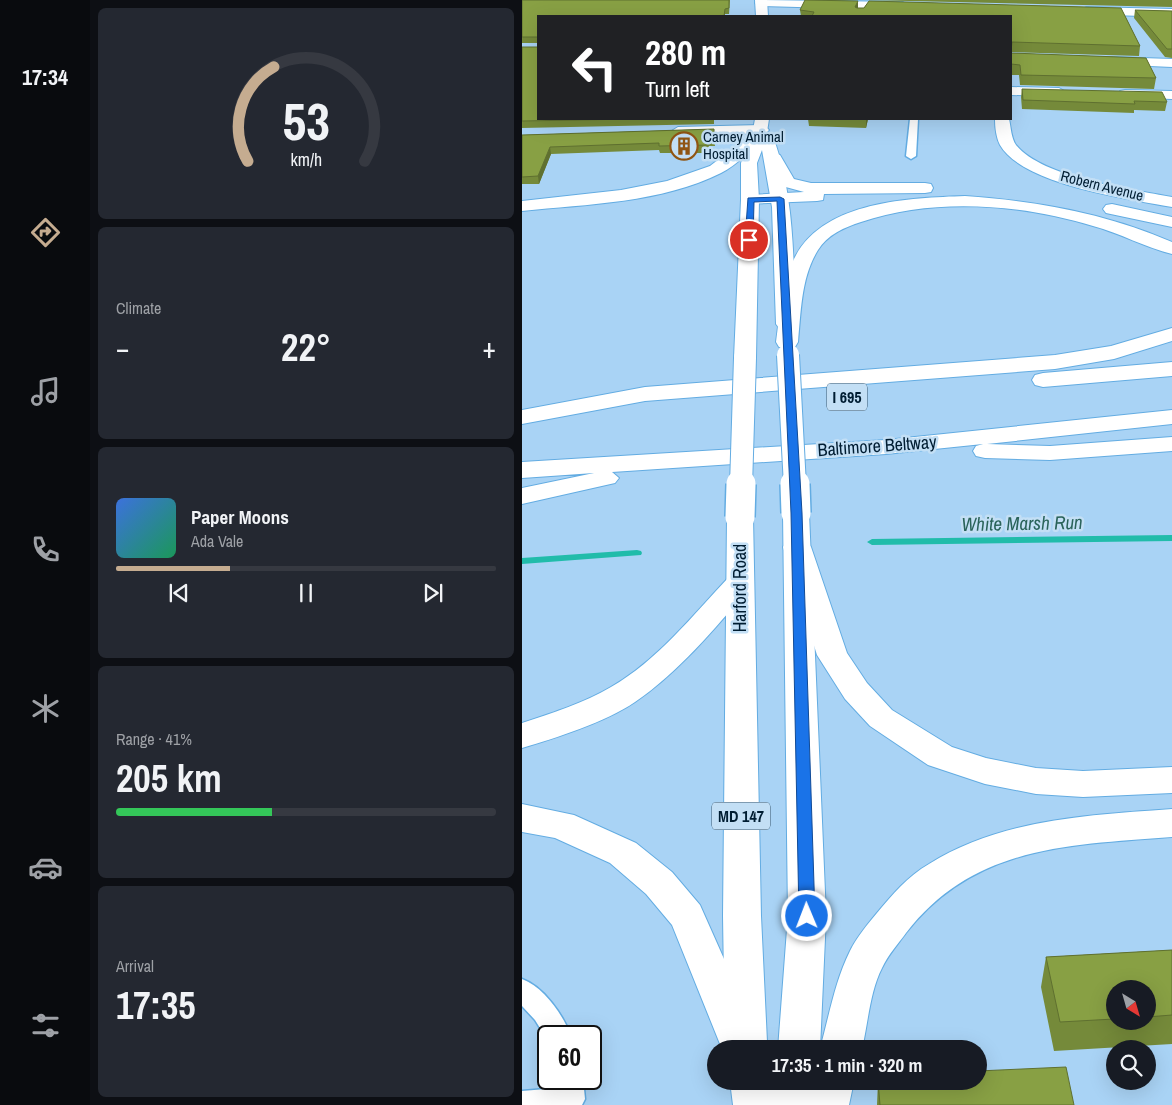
<!DOCTYPE html>
<html lang="en">
<head>
<meta charset="utf-8">
<style>
  :root { --surface:#171b24; --page:#242831; --text:#f1f3f6; --muted:#9ea1a6; --line:#363941; --accent:#c5ac90 }
  body { margin:0; font-family:"Archivo Narrow",sans-serif; background:var(--page); color:var(--text); height:100vh; display:flex; flex-direction:column; font-size:19px; white-space:nowrap }
  * { box-sizing:border-box; margin:0 }
  p { font-size:16px; color:var(--muted) }
  .icon { flex:none; width:28px; height:28px; fill:none; stroke:currentColor; stroke-width:2; stroke-linecap:round; stroke-linejoin:round }
  .map { position:relative; flex:1; overflow:hidden }
  .side { display:flex; flex-direction:column; gap:8px; padding:8px; background:#0d0f14; width:432px }
  .side>* { flex:none }
  .banner { position:absolute; left:15px; top:15px; width:475px; height:105px; border-radius:0px; box-shadow:0 5px 20px #0002; background:#202124; color:#fff; overflow:hidden }
  .needle { width:32px; rotate:143deg }
  .controls { position:absolute; left:584px; top:980px; display:grid; gap:10px }
  .controls a { display:grid; place-items:center; width:50px; height:50px; border-radius:50%; background:var(--surface); box-shadow:0 5px 20px #0002; font-size:25px }
  .speed { position:absolute; left:15px; top:1025px; display:flex; gap:10px; font-size:25px; font-weight:700; text-align:center }
  .speed>* { display:grid; place-content:center; width:65px; height:65px; border-radius:50%; background:var(--surface); box-shadow:0 5px 20px #0002; line-height:1 }
  .speed .limit { border:2px solid #111; border-radius:8px; background:#fff; color:#111 }
  .pin { position:absolute; display:grid; place-items:center; width:42px; height:42px; color:#fff; margin:-21px; border:2px solid #fff; border-radius:50%; box-shadow:0 1px 5px #0007 }
  .me { position:absolute; width:55px; margin:-28px; rotate:359deg; stroke-linejoin:round; filter:drop-shadow(0 0 4px #0008) }
  .turn { display:flex; align-items:center; gap:18px; height:105px; padding:0 25px; font-size:22px }
  .turn .icon { width:65px; height:65px; stroke-width:2.5 }
  .turn b { display:block; font-size:35px; line-height:42px }
  .big { font-size:38px; font-weight:800; line-height:1.1 }
  .side .card { flex:1; display:flex; flex-direction:column; justify-content:center; gap:8px; min-width:0; padding:0 18px; border-radius:8px; background:var(--page) }
  .side .dial { align-items:center; gap:0 }
  .dial svg { height:130px; overflow:visible; fill:none; stroke:var(--line); stroke-width:7; stroke-linecap:round; text-anchor:middle }
  .dial text { fill:var(--text); stroke:none }
  .song { display:flex; align-items:center; gap:15px }
  .cover { width:60px; height:60px; border-radius:8px; background:linear-gradient(135deg,hsl(220 70% 55%),hsl(150 70% 35%)) }
  .played { height:5px; border-radius:2px; background:linear-gradient(90deg,var(--accent) 30%,var(--line) 30%) }
  .keys { display:flex; justify-content:space-around; direction:ltr }
  .heat { display:flex; justify-content:space-between; align-items:center; font-size:28px; direction:ltr }
  .charge { height:8px; border-radius:4px; background:linear-gradient(90deg,#34c759 41%,var(--line) 0) }
  .trip { position:absolute; left:185px; top:1040px; width:280px; height:50px; border-radius:25px; background:var(--surface); box-shadow:0 5px 20px #0002; font-weight:800; line-height:50px; text-align:center }
  main { display:flex; flex:1; min-height:0 }
  .tabs { display:flex; flex-direction:column; width:90px; justify-content:space-around; align-items:center; background:#090b0e; color:var(--muted) }
  .tabs .icon { width:35px; height:35px }
  .tabs .active { color:var(--accent) }
  .tabs b { font-size:22px; color:var(--text) }
  .map>svg:first-child { display:block }
</style>
</head>
<body>
<main>
<nav class="tabs">
<b>17:34</b>
<svg class="icon active" aria-label="directions" viewBox="0 0 24 24"><path d="M12 3l9 9-9 9-9-9zM9 14v-3h6M13 9l2 2-2 2"/></svg>
<svg class="icon" aria-label="music" viewBox="0 0 24 24"><path d="M9 18V5l10-2v13"/><circle cx="6" cy="18" r="3"/><circle cx="16" cy="16" r="3"/></svg>
<svg class="icon" aria-label="phone" viewBox="0 0 24 24"><path d="M5 4h4l2 5-3 2q2 4 5 5l2-3 5 2v4C11 20 4 13 5 4z"/></svg>
<svg class="icon" aria-label="climate" viewBox="0 0 24 24"><path d="M12 3v18M4 7l16 10M4 17L20 7"/></svg>
<svg class="icon" aria-label="car" viewBox="0 0 24 24"><path d="M5 17H2v-5l4-1 3-4h7l3 4 3 1v5h-3M9 17h6M6 11h13"/><circle cx="7" cy="17" r="2"/><circle cx="17" cy="17" r="2"/></svg>
<svg class="icon" aria-label="filters" viewBox="0 0 24 24"><path d="M4 7h16M4 17h16"/><circle cx="9" cy="7" r="2"/><circle cx="15" cy="17" r="2"/></svg>
</nav>
<section class="side">
<div class="card dial"><svg viewBox="0 0 100 80">
<path d="M14 69A42 42 0 1 1 86 69"/>
<path d="M14 69A42 42 0 0 1 30 11" stroke="#c5ac90"/>
<text x="50" y="56" font-size="32" font-weight="700">53</text>
<text x="50" y="72" font-size="11">km/h</text>
</svg></div>
<div class="card"><p>Climate</p>
<div class="heat"><a>−</a><b class="big">22°</b><a>+</a></div>
</div>
<div class="card">
<div class="song"><i class="cover"></i><div><b>Paper Moons</b><p>Ada Vale</p></div></div>
<div class="played"></div>
<div class="keys"><svg class="icon" aria-label="previous" viewBox="0 0 24 24"><path d="M18 5L8 12l10 7zM5 5v14"/></svg><svg class="icon" aria-label="pause" viewBox="0 0 24 24"><path d="M8 5v14M16 5v14"/></svg><svg class="icon" aria-label="next" viewBox="0 0 24 24"><path d="M6 5l10 7-10 7zM19 5v14"/></svg></div>
</div>
<div class="card"><p>Range · 41%</p><b class="big">205 km</b><div class="charge"></div></div>
<div class="card"><p>Arrival</p><b class="big">17:35</b></div>
</section>
<div class="map">
<svg width="650" height="1105" viewBox="0 0 650 1105">
  <rect width="100%" height="100%" fill="#a9d3f5"/>
  <g fill="none" stroke-linecap="round" stroke-linejoin="round">
    <path fill="#21bcaa" fill-rule="evenodd" d="M650,535V541L350,545L345,542L350,539Z
      M115,550L119,551L120,553L119,555L0,564V558Z"/>
    <g stroke="#63ace2" stroke-width="3">
      <path id="lane" d="M388,119H396L394,156L389,159L384,156Z
        M0,979C22,987 41,1015 49,1036H26V1041L13,1020L0,1006Z
        M35,1079H61L63,1099L60,1105H0V1091L36,1088Z"/>
    </g>
    <g stroke="#63ace2" stroke-width="2">
      <path id="street" d="M237,0L381,2L387,6L381,10L239,6L233,3Z
        M564,7L650,9V17L560,14L558,11Z
        M589,57L650,59V67L584,64L582,61L584,58Z
        M489,87L537,88L544,92L537,96L489,95Z
        M603,90L650,91V99L598,97L596,94L598,91Z
        M473,119H487C489,127 489,138 494,145C521,178 608,189 650,197V207C607,199 501,185 478,145C474,137 473,127 473,119Z
        M239,125L244,127L247,130L244,133L156,137L148,132L156,127Z"/>
    </g>
    <g stroke="#63ace2" stroke-width="2">
      <path id="primary" d="M233,0H245L246,16H234Z
        M233,119H247L244,138L251,139L253,142C273,201 271,263 274,324L271,328L264,330L257,328L254,324L250,207L240,150L235,163L237,200L234,358L231,363L223,365L215,363L212,358L219,200V163L231,130Z
        M274,505L283,507L287,513L304,916L298,1049H256L266,916L261,513L265,507Z
        M218,509L227,511L231,517L239,916L245,1042L242,1049H206L203,1042L201,916L205,517L209,511Z
        M208,1081H250L252,1090L253,1081H295V1105H211Z"/>
    </g>
    <g stroke="#63ace2" stroke-width="2">
      <path id="highway" d="M237,132L245,137L242,140C228,150 215,165 199,173C139,203 66,204 0,211V201L99,190L145,181L188,166L226,137Z
        M252,153L258,155L272,179L289,183H403L409,184L411,188L409,192L403,193L302,194L301,200L295,201L222,204L219,200L222,196L228,195L282,192L260,186L244,158Z
        M443,196C515,201 583,213 650,242V254C624,248 598,233 571,226C498,204 412,197 339,222C323,227 305,235 296,250C279,277 279,312 276,342L273,347L265,348L257,347L254,342C258,315 259,285 272,259C300,201 387,198 443,196Z
        M590,204L650,217V227L584,213L581,209L584,205Z
        M650,328V341L592,359L533,369L123,401L0,424V410L123,387L533,355L589,346Z
        M650,362V376L521,387L513,385L510,380L513,375L521,373Z
        M650,410V424L465,444L528,446L650,437V451L528,460L463,458L454,456L451,451L454,446L461,444L364,454L90,472L97,478L93,483L0,504V488L72,473L0,478V462L364,440Z
        M275,539L285,541L289,547L325,653L345,683L370,710L430,747L464,758L514,768L561,771L650,767V793L561,797L514,794L463,784L406,765L348,726L323,699L295,655L261,547L265,541Z
        M217,574L227,577L231,583L227,589C192,629 157,672 113,702C84,722 34,738 0,748V723C30,713 62,703 89,687C135,661 171,615 207,577Z
        M0,804L52,815L114,843L150,872L178,905L242,1049H200L150,925L124,894L88,863L33,838L0,832Z
        M650,809V837C548,845 452,845 384,933C376,944 366,955 360,968C348,991 346,1023 340,1049H298C307,1016 313,981 328,951C335,937 345,925 355,913C370,895 386,876 407,864C479,819 567,815 650,809Z
        M290,1081H332L327,1105H283Z"/>
    </g>
    <use href="#lane" fill="#fff" fill-rule="evenodd"/>
    <use href="#street" fill="#fff" fill-rule="evenodd"/>
    <use href="#primary" fill="#fff" fill-rule="evenodd"/>
    <use href="#highway" fill="#fff" fill-rule="evenodd"/>
    <g stroke="#63ace2" stroke-width="24" stroke-linecap="butt">
      <path id="primary-bridge-far1" d="M266,355L273,486
        M219,486L223,358"/>
    </g>
    <g stroke="#63ace2" stroke-width="32" stroke-linecap="butt">
      <path id="primary-bridge" d="M273,484L274,513
        M218,517L219,484"/>
    </g>
    <use href="#primary-bridge-far1" stroke="#fff" stroke-width="22"/>
    <use href="#primary-bridge" stroke="#fff" stroke-width="29"/>
  </g>
  <path fill="#758a3a" fill-rule="evenodd" d="M0,0H208L207,14H203V16H16V43H0Z
    M283,0L336,1V8H342L347,1L599,8L618,46L617,56L489,52V53L624,58L634,78L632,89L498,85L497,75H489V16H279L278,10Z
    M344,0H650V7Z
    M613,10L650,11V58L643,57L612,18Z
    M0,47L16,119H192V124L0,128Z
    M500,89L645,102L643,111L612,110V113L500,109L499,97Z
    M286,119H346L344,128L287,126Z
    M192,129L193,146H187V153H138L137,150L29,154L17,184H0V135Z
    M650,950V1044L532,1051L519,987L524,957ZM592,989H625V1021H592Z
    M356,1081H456L552,1105H355Z"/>
  <path fill="#5f7030" d="M336,1V10L333,7Z
    M344,119H346L344,128Z
    M28,147L29,154L17,184L16,176Z"/>
  <path fill="#88a044" stroke="#5f7030" d="M0,0H207V8L203,9L202,16H16V37H0Z
    M283,0L336,1L333,7L335,8H342L347,1L599,8L618,46L490,42L489,51V16H290L292,12L278,10Z
    M613,10L650,11V49H645Z
    M0,47H16V119H111L0,121Z
    M489,53L624,58L634,78L499,75L498,65L489,64Z
    M500,89L640,92L645,102L612,101L613,104L501,100Z
    M192,129V139H187V145L137,146V143L28,147L16,176L0,177V135Z
    M650,950V1015L625,1017V989H592V1019L538,1022L524,957Z
    M544,1067L552,1105H358L356,1081H456V1071Z"/>
  <path fill="#1a73e8" stroke="#114b97" d="M258,197L262,199L280,513L293,916L291,921L285,923L280,921L277,916L269,513L255,201L232,202L231,240L227,242L223,240L226,198Z"/>
  <defs>
    <g id="building-ring" transform="scale(1.4375)"><circle r="9.5" fill="#c3dff5" stroke="#905513" stroke-width="1.5"/><path d="M-4-6H4V6H1V3H-1V6H-4ZM-2.5-4.3h1.7v1.8h-1.7ZM.8-4.3h1.7v1.8H.8ZM-2.5-1h1.7V.8h-1.7ZM.8-1h1.7V.8H.8Z" fill="#905513"/></g>
  </defs>
  <g fill-rule="evenodd">
    <use href="#building-ring" x="162" y="146"/>
  </g>
  <g text-anchor="middle" stroke-width="5" stroke-linejoin="round" paint-order="stroke">
    <g font-size="15" fill="#001d32" stroke="#c3dff5" text-anchor="start">
      <text x="181" y="142">Carney Animal<tspan x="181" dy="17">Hospital</tspan></text>
    </g>
    <g font-size="15" fill="#001d32" stroke="#c3dff5">
      <text transform="translate(580 186) rotate(14)" y="5">Robern Avenue</text>
    </g>
    <g fill="#c3dff5" stroke="#3a576c" stroke-width="1">
      <rect x="305" y="383.5" width="40" height="27" rx="4"/>
      <rect x="190" y="802.5" width="58" height="27" rx="4"/>
    </g>
    <g font-size="16" font-weight="bold" fill="#001d32">
      <text x="325" y="403">I 695</text>
      <text x="219" y="822">MD 147</text>
    </g>
    <g font-size="18" fill="#001d32" stroke="#c3dff5">
      <text transform="translate(355 446) rotate(-4)" y="6">Baltimore Beltway</text>
      <text transform="translate(218 588) rotate(-90)" y="6">Harford Road</text>
    </g>
    <g font-size="19" font-style="italic" fill="#2a635a" stroke="#c3dff5">
      <text transform="translate(500 523) rotate(-1)" y="7">White Marsh Run</text>
    </g>
  </g>
</svg>
<div class="controls">
<a><svg class="needle" viewBox="-14 -14 28 28"><path d="M0-13l5 13h-10z" fill="#e53935"/><path d="M0 13l5-13h-10z" fill="#9ea1a6"/></svg></a>
<a><svg class="icon" aria-label="search" viewBox="0 0 24 24"><circle cx="10" cy="10" r="6"/><path d="M15 15l6 6"/></svg></a>
</div>
<div class="speed"><div class="limit">60</div></div>
<div class="pin" style="left:227px;top:240px;background:#d93025"><svg class="icon" aria-label="arrive" viewBox="0 0 24 24"><path d="M6 21V4h12l-3 4 3 4H6"/></svg></div>
<svg class="me" style="left:285px;top:916px" viewBox="-20 -20 40 40"><circle r="17" fill="#1a73e8" stroke="#fff" stroke-width="3"/><path d="M0-11L8 9 0 5-8 9z" fill="#fff"/></svg>
<div class="trip">17:35 · 1 min · 320 m</div>
<div class="banner">
<div class="turn"><svg class="icon" aria-label="left" viewBox="0 0 24 24"><path d="M17 20v-9H6M10 6l-5 5 5 5"/></svg><div><b>280 m</b>Turn left</div></div>
</div>
</div>
</main>
</body>
</html>
